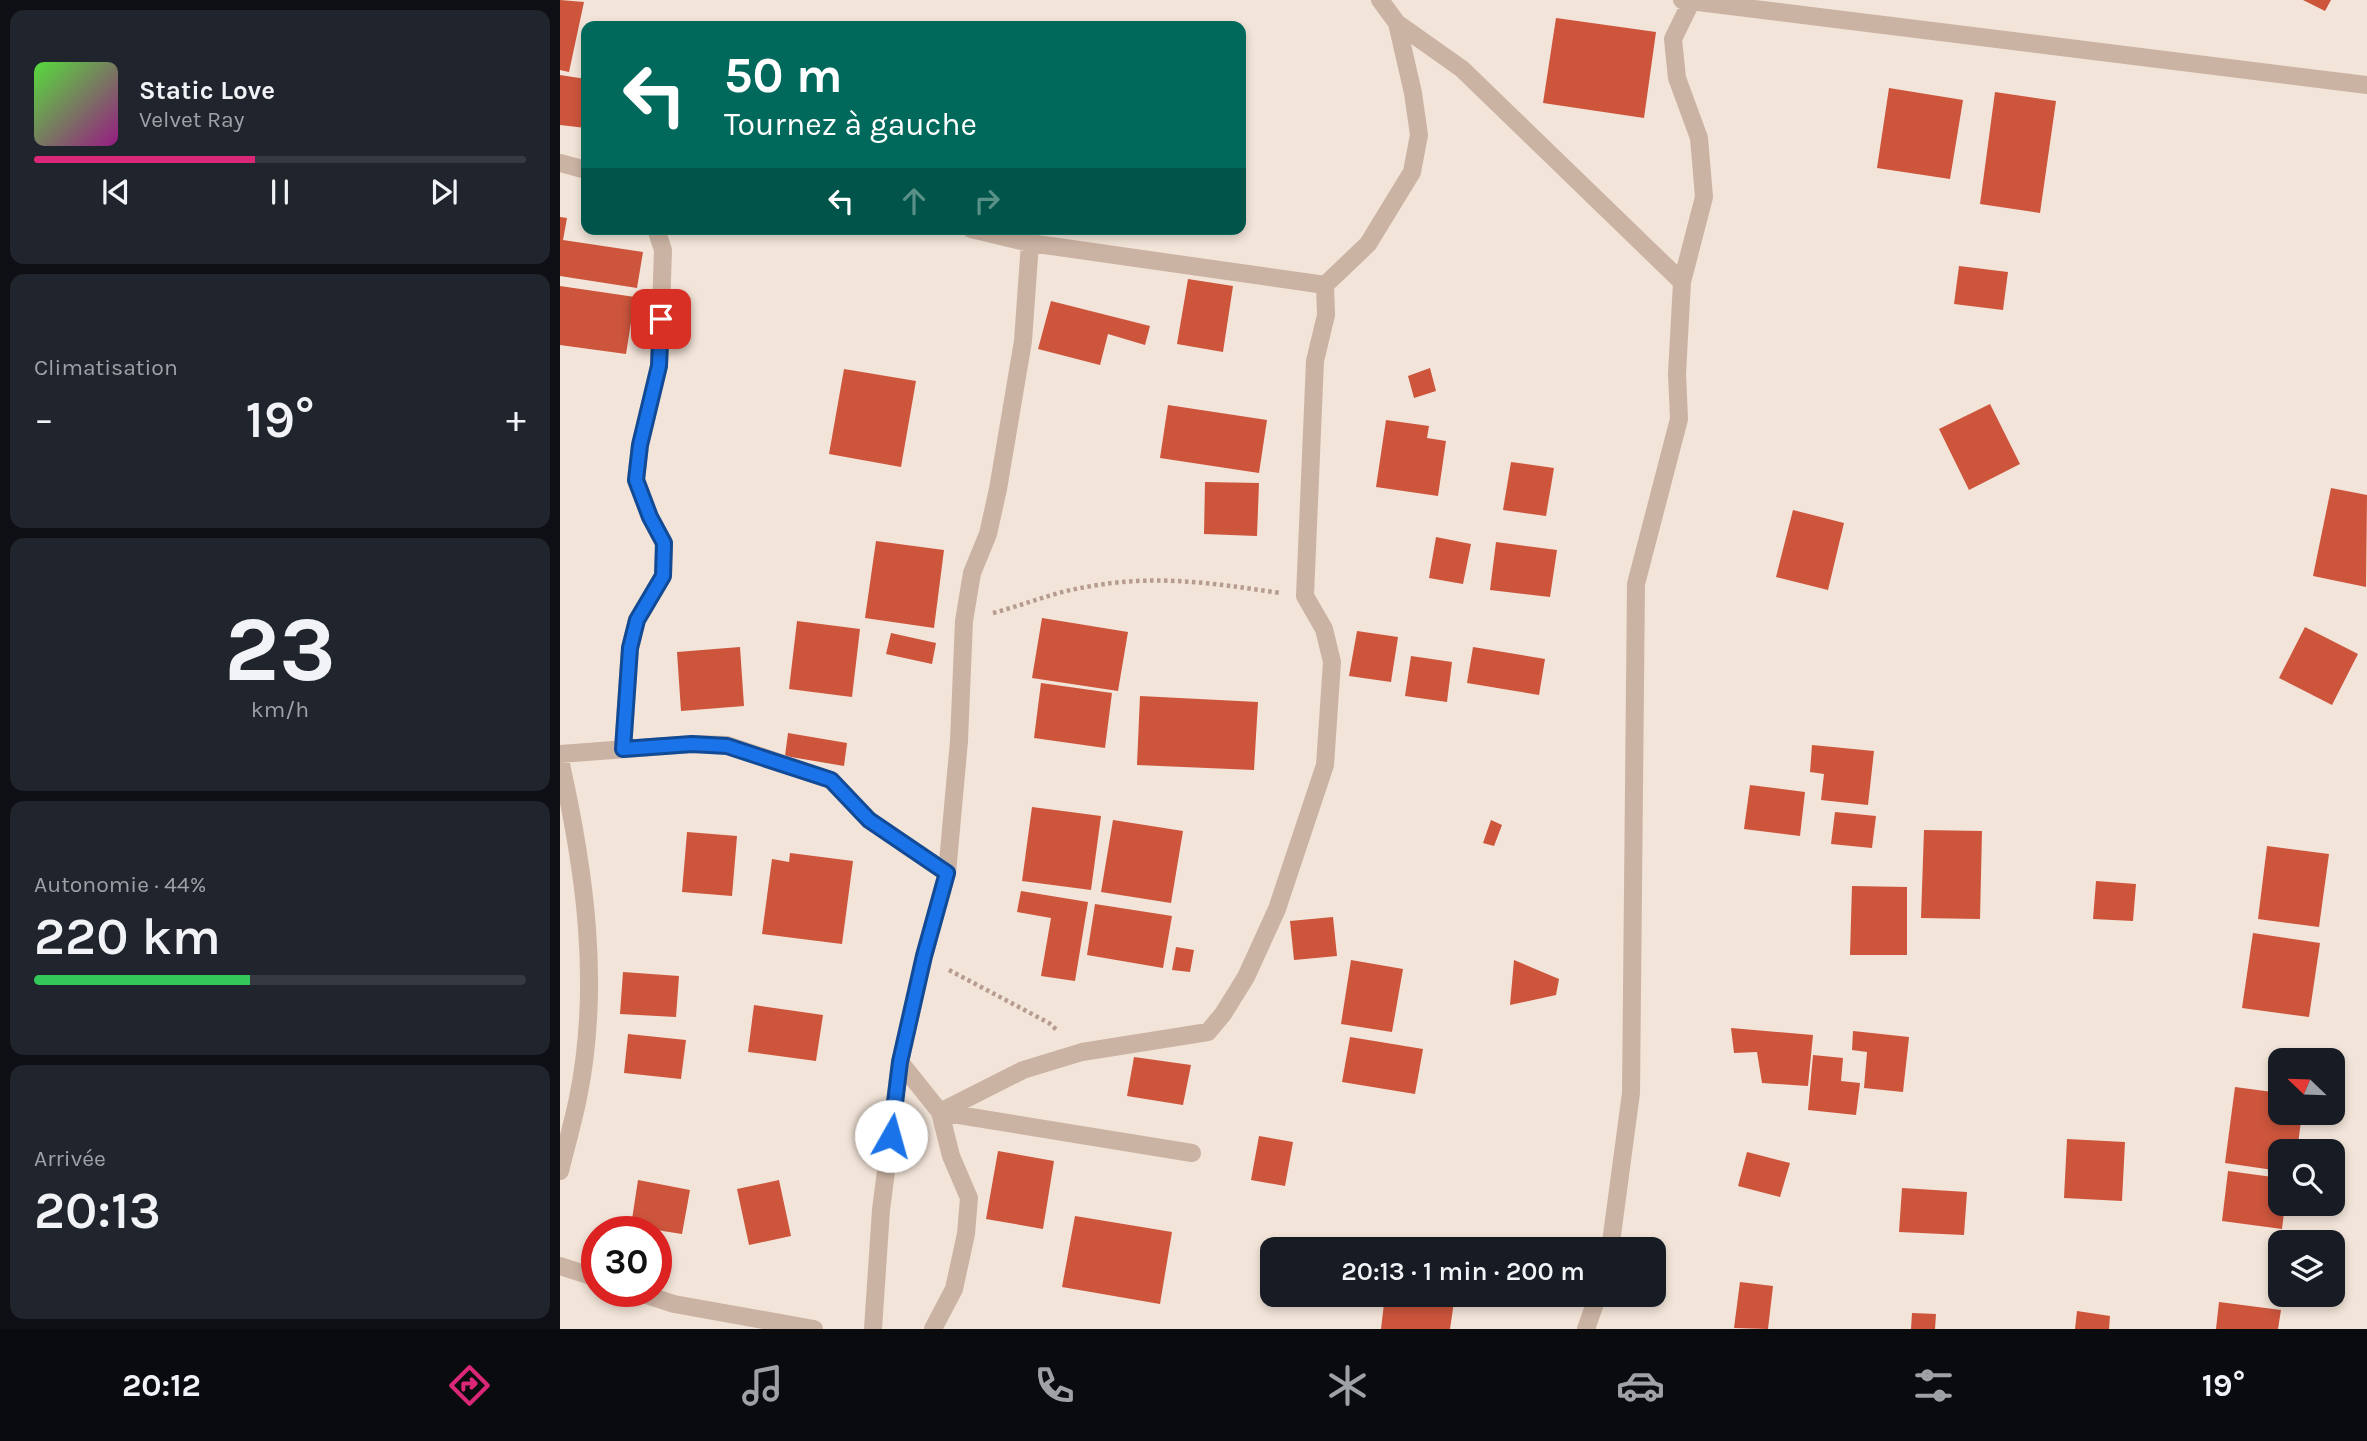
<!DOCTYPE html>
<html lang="fr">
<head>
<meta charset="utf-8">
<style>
  :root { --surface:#171b24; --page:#20242c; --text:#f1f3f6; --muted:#9ea1a6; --line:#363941; --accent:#db2777 }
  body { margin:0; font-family:Karla,sans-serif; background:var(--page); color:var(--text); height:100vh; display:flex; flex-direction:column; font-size:26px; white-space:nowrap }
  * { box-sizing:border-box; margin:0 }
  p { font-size:23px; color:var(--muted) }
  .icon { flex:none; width:38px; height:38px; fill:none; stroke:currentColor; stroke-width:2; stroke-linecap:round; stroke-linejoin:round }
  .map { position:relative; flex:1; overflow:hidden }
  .details { display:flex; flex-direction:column; gap:10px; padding:10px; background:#0d0f14; width:560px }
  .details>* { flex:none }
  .hud { position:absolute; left:21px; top:21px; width:665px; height:214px; border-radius:14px; box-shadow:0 4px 10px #0003; background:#00695c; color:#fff; overflow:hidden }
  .needle { width:46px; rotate:293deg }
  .buttons { position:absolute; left:1708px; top:1048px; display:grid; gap:14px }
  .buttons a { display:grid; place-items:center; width:77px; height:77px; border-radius:14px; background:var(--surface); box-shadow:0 4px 10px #0003; font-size:35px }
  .speed { position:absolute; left:21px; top:1216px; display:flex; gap:14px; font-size:35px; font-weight:700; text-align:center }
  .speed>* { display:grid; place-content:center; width:91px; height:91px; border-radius:50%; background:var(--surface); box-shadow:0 4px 10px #0003; line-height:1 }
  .speed .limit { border:10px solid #d22; background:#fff; color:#111 }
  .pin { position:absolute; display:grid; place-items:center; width:60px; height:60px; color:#fff; margin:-30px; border-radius:14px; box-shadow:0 4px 10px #0006 }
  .me { position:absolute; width:77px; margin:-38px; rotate:7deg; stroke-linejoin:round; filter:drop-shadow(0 0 5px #0008) }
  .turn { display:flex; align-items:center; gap:24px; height:147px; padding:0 28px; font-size:32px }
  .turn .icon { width:91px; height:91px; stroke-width:2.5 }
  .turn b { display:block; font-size:49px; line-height:60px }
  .lanes { display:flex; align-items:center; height:66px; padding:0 28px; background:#0003; justify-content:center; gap:35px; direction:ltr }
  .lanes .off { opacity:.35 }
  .big { font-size:52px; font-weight:600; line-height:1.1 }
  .details .tile { flex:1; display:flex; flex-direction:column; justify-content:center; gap:10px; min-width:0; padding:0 24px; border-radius:14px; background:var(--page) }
  .details .dial { align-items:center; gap:0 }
  .dial b { font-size:91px; line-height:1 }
  .song { display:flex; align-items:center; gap:21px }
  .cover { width:84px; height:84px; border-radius:10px; background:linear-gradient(135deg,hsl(110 70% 55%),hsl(310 70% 35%)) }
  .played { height:7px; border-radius:4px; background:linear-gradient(90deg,var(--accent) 45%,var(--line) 45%) }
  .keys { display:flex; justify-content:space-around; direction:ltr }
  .heat { display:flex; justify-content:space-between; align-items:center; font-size:38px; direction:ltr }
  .charge { height:10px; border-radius:5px; background:linear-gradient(90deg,#34c759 44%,var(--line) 0) }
  .trip { position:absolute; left:700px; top:1237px; width:406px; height:70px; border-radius:14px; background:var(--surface); box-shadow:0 4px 10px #0003; font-weight:600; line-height:70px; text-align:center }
  .dock { display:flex; height:112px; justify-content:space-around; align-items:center; background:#090b0e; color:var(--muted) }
  .dock .icon { width:49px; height:49px }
  .dock .active { color:var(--accent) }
  .dock b { font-size:32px; color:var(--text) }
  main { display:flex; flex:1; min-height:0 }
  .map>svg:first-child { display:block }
</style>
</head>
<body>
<main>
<section class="details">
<div class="tile">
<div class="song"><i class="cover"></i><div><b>Static Love</b><p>Velvet Ray</p></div></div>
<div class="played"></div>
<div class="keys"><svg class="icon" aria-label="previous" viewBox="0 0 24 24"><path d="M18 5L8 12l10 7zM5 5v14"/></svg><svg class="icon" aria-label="pause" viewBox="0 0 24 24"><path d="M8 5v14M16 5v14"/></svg><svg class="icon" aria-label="next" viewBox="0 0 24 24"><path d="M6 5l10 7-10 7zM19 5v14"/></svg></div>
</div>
<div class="tile"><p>Climatisation</p>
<div class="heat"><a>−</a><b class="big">19°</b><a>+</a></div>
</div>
<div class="tile dial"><b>23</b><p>km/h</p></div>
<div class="tile"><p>Autonomie · 44%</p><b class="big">220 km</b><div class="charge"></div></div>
<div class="tile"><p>Arrivée</p><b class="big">20:13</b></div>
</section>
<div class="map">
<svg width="1807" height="1329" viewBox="0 0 1807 1329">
  <rect width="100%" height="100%" fill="#f2e4d8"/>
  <path fill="#cc553c" d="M0,0L24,2L9,72L0,70Z
    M1743,0H1771L1765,11Z
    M996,18L1096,32L1084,118L983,103Z
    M0,75L26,79V128L0,125Z
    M1329,88L1403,100L1390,179L1317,168Z
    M1435,92L1496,101L1480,213L1420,204Z
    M0,217L7,218L3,240L83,252L77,288L0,276Z
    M1399,266L1448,272L1443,310L1394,304Z
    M628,279L673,286L663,352L617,344Z
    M0,286L75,297L66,354L0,345Z
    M491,301L590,326L585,345L548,334L540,365L478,349Z
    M870,368L876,391L854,398L848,376Z
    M284,369L356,381L341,467L269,454Z
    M1430,404L1460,464L1409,490L1379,429Z
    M608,405L707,420L699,473L600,458Z
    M826,420L869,426L867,438L886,441L878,496L816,487Z
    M951,462L994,468L986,516L943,510Z
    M645,482L699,483L697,536L644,534Z
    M1771,488L1807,495L1806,587L1753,576Z
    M1233,510L1284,523L1268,590L1216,577Z
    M876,537L911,544L903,584L869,578Z
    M316,541L384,550L374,628L305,618Z
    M936,542L997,550L990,597L930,590Z
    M482,618L568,632L558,691L472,678Z
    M237,621L300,629L292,697L229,689Z
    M1745,627L1798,654L1772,705L1719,678Z
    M797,631L838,637L831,682L789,676Z
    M331,633L376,643L372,664L326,654Z
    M180,647L184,706L121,711L117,652Z
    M913,647L985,659L979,695L907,683Z
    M851,656L892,662L887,702L845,696Z
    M481,683L552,693L545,748L474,738Z
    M580,696L698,702L694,770L577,765Z
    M228,733L287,743L284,766L225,756Z
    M1252,745L1314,751L1308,805L1261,800L1264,774L1250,772Z
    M1190,785L1245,792L1240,836L1184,829Z
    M472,807L541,816L531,890L462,881Z
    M1275,812L1316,816L1312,848L1271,844Z
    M553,820L623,831L611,903L541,892Z
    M931,820L942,825L934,846L923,843Z
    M1364,830L1422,831L1420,919L1361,918Z
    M127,832L177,836L172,896L122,892Z
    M1707,846L1769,854L1759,927L1698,919Z
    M230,853L293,861L282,944L202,934L212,859L229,862Z
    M1536,881L1576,884L1573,921L1533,919Z
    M1292,886L1347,887V955H1290Z
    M461,891L528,902L515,981L481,976L491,918L457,912Z
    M535,904L612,916L603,968L527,955Z
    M773,917L777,956L734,960L730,921Z
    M1693,933L1760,943L1749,1017L1682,1008Z
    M616,947L634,950L630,972L612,970Z
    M791,960L843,969L832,1032L781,1024Z
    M954,960L999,979L996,995L950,1005Z
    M63,972L119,976L116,1017L60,1014Z
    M194,1005L263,1015L256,1061L188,1052Z
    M1171,1028L1253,1035L1248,1086L1202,1083L1197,1052L1174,1053Z
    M1293,1031L1349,1037L1343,1092L1304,1088L1307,1052L1292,1050Z
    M68,1034L126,1040L121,1079L64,1073Z
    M790,1037L863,1049L855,1094L782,1082Z
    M1253,1055L1283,1058L1281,1081L1300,1083L1296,1115L1248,1110Z
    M574,1057L631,1065L623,1105L567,1096Z
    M1675,1087L1720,1093V1113H1742L1737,1152H1720V1171L1665,1163Z
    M699,1136L733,1142L725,1186L691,1180Z
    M1507,1139L1565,1142L1562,1201L1504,1198Z
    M438,1151L494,1161L483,1229L426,1219Z
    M1187,1152L1230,1163L1220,1197L1178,1186Z
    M1668,1171L1720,1178V1204H1725L1722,1229L1662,1221Z
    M78,1180L130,1190L122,1234L71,1226Z
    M219,1180L231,1236L189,1245L177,1189Z
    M1342,1188L1407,1192L1404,1235L1339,1232Z
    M515,1216L612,1232L600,1304L502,1287Z
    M1180,1282L1213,1286L1208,1329L1174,1328Z
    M825,1295H895L890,1329H821Z
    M1659,1302L1721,1310L1718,1329H1656Z
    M1517,1311L1550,1316L1549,1329H1515Z
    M1352,1313L1376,1314L1375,1329H1351Z"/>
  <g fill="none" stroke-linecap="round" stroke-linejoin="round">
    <path stroke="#b69c8e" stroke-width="4.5" stroke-dasharray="3.5 3.5" stroke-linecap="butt" d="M433,613C464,605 494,592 526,587C594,574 653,583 720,593
      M389,970L489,1023L498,1031"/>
    <path stroke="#cbb3a3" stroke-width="18" d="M820,0L837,23L902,69L1122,282
      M1122,0L1807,85
      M0,163L26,170
      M411,229L470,243L765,285
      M63,749L70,648L77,620L103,576L104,543L90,517L76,480L80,445L99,366L103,250L96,229
      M0,754L132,744L167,745L271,780L309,820L387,873
      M0,760C25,871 41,985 18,1098C13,1122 6,1147 0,1171
      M340,1062L380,1112L391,1156L409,1198L406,1234L394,1289L373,1329
      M380,1112L463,1070L522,1052L648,1032L663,1014L686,977L717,909L765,765L772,662L764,629L745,596L755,361L766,315L765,285L808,244L852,172L859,135L853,93L837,23
      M380,1112L632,1153
      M1050,1250L1071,1093L1076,584L1119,419L1117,374L1122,282L1144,197L1139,138L1117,78L1113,39L1132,0
      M0,1266L37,1278
      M77,1292L114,1304L254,1329
      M313,1329L321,1210L340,1062L364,956L387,873L399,741L404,621L412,573L428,534L438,489L463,341L470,243
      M1026,1329L1038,1295"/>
  </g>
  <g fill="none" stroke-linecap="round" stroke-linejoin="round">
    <g stroke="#114b97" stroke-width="18">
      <path id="route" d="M101,319L99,366L80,445L76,480L90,517L104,543L103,576L77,620L70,648L63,749L132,744L167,746L271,780L309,820L387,873L364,956L340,1062L331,1136"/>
    </g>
    <use href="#route" stroke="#1a73e8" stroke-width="12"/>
  </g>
</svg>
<div class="buttons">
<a><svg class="needle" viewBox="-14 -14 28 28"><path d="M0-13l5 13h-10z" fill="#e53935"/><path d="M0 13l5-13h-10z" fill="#9ea1a6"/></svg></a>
<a><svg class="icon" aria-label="search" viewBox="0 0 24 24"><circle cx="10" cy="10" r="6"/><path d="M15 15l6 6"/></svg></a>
<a><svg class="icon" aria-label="layers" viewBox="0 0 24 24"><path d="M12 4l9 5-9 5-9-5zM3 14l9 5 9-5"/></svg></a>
</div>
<div class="speed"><div class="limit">30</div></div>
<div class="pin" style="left:101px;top:319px;background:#d93025"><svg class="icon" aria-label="arrive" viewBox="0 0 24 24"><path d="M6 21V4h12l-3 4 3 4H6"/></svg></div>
<svg class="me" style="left:331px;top:1136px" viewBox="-20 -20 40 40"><circle r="19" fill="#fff"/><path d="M0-13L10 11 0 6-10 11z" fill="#1a73e8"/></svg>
<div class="trip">20:13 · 1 min · 200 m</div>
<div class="hud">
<div class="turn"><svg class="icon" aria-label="left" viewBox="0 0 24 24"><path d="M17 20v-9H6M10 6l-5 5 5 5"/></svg><div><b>50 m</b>Tournez à gauche</div></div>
<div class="lanes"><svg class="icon" aria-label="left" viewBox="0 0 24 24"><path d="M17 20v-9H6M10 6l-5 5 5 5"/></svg><svg class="icon off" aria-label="ahead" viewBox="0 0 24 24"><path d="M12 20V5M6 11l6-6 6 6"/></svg><svg class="icon off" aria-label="right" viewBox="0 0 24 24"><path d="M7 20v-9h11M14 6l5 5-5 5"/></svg></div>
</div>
</div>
</main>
<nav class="dock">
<b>20:12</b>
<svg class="icon active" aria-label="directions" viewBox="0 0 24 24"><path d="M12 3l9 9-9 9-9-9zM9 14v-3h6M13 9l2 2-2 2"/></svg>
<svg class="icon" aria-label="music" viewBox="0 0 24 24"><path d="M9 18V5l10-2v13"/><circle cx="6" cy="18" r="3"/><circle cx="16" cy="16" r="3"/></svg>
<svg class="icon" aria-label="phone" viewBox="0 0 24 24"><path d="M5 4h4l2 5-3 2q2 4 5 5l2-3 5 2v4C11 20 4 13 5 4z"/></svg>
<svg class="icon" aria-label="climate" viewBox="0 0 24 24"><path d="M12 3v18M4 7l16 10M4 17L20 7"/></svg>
<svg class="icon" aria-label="car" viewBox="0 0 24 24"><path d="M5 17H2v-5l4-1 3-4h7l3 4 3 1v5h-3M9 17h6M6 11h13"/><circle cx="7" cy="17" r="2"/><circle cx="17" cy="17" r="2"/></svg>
<svg class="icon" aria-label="filters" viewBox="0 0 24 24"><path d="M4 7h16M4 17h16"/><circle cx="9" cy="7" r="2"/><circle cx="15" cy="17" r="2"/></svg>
<b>19°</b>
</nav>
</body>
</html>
